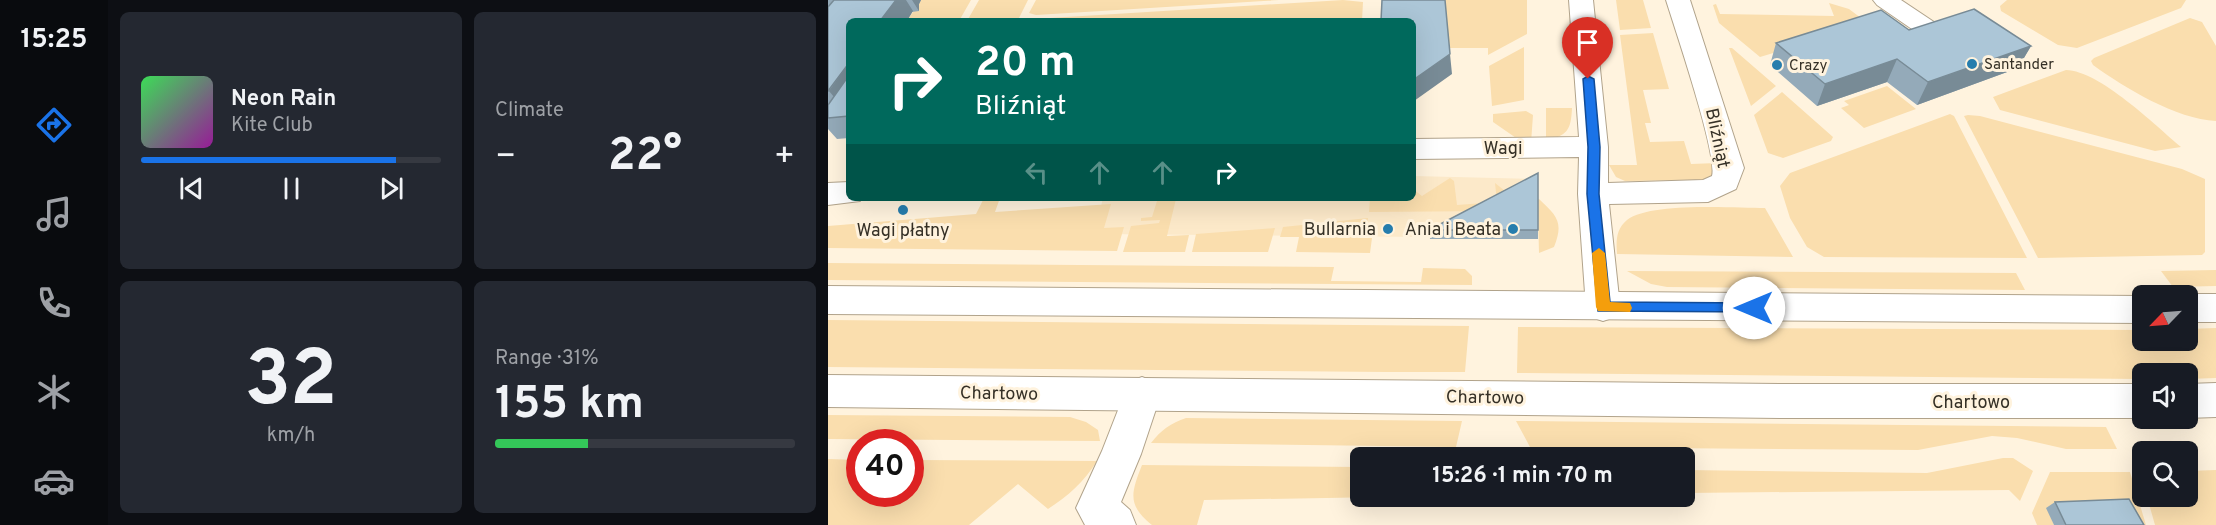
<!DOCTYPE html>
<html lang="en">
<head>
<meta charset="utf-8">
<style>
  :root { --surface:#171b24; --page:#242831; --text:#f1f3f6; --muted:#9ea1a6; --line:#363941; --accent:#1a73e8 }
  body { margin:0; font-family:Overpass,sans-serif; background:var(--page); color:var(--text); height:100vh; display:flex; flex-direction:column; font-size:22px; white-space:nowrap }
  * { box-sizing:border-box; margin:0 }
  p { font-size:20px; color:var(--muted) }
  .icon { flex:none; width:33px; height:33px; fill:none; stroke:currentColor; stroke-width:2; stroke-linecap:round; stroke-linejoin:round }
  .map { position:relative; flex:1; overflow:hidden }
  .sheet { display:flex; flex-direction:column; gap:12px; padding:12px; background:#0d0f14; width:720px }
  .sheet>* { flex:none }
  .top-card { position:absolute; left:18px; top:18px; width:570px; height:183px; border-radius:9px; box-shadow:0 6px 24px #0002; background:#00695c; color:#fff; overflow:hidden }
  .needle { width:39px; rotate:245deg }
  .tools { position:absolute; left:1304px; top:285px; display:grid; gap:12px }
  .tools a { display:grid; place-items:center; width:66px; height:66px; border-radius:9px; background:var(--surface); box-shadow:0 6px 24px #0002; font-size:30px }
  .speed { position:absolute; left:18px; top:429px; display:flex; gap:12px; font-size:30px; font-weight:700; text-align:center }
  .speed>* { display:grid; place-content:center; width:78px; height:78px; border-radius:50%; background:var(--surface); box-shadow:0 6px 24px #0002; line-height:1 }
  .speed .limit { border:9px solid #d22; background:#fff; color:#111 }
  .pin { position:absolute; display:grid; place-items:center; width:51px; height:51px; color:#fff; margin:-62px -26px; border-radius:50% 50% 50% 0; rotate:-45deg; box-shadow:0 0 6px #0007 }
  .pin .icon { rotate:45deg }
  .me { position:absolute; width:66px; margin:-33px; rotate:270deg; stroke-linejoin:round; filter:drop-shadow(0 0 4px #0008) }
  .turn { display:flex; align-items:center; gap:21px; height:126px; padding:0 30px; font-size:27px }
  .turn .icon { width:78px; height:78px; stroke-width:2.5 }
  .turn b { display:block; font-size:42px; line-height:51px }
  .lanes { display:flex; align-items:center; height:57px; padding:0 30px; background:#0003; justify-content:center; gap:30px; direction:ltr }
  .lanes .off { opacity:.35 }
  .big { font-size:45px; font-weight:700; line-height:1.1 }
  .sheet .tile { flex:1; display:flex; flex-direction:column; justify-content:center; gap:9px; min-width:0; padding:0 21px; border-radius:9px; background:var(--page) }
  .sheet .dial { align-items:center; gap:0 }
  .dial b { font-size:78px; line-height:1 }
  .song { display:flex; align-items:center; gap:18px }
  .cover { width:72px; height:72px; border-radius:9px; background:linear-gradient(135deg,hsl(130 70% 55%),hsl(300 70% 35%)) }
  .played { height:6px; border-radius:3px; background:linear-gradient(90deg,var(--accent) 85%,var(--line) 85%) }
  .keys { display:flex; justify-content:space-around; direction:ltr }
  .heat { display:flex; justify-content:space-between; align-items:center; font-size:33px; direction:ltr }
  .charge { height:9px; border-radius:4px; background:linear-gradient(90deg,#34c759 31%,var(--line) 0) }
  .sheet .tiles { flex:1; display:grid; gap:12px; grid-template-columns:repeat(2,1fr) }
  .trip { position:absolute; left:522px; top:447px; width:345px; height:60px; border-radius:9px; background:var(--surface); box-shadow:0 6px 24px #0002; font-weight:700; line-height:60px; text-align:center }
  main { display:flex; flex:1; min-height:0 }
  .tabs { display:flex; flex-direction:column; width:108px; justify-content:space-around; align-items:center; background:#090b0e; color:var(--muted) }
  .tabs .icon { width:42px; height:42px }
  .tabs .current { color:var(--accent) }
  .tabs b { font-size:27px; color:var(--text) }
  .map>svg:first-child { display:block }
</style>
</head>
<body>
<main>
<nav class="tabs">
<b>15:25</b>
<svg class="icon current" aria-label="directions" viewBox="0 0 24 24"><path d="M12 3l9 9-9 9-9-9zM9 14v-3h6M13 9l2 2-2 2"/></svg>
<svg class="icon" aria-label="music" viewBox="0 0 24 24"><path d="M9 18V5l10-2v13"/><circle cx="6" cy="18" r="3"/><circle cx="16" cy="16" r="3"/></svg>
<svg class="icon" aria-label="phone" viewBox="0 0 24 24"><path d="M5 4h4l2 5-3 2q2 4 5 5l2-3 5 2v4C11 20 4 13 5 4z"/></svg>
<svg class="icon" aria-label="climate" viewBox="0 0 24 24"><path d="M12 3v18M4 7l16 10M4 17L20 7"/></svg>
<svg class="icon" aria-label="car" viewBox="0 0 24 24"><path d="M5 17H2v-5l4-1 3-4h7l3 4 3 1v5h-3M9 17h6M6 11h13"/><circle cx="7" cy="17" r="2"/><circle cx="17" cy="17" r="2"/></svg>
</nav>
<section class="sheet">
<div class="tiles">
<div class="tile">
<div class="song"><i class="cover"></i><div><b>Neon Rain</b><p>Kite Club</p></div></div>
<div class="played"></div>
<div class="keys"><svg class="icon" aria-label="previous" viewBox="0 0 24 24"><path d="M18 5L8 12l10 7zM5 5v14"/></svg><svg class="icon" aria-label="pause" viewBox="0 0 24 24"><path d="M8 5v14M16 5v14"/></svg><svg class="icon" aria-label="next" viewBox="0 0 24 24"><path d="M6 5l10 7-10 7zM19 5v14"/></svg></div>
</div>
<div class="tile"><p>Climate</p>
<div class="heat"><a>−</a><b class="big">22°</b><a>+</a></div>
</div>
<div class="tile dial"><b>32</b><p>km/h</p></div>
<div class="tile"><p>Range · 31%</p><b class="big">155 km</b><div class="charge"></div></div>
</div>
</section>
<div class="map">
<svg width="1388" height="525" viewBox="0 0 1388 525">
  <rect width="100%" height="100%" fill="#fff3de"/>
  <path fill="#fce9c9" d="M585,176L709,179V238L266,234L275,198H585Z"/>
  <path fill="#fadeae" d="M93,0H143L131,21H79Z
    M151,0H200L190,20L515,0L535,2L534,21H139Z
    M208,0H451L208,15L201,13Z
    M616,0H699V34L660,55V48H621Z
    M788,0H815L823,28L792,30Z
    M1179,0H1358L1353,8L1249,48L1230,45L1173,11L1172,6Z
    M1001,3L1021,9L1041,24L932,57L891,23L885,5L888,4L892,14L1006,16Z
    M1362,18L1374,22L1388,46V121C1348,119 1297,88 1265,65L1263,61L1266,58Z
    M825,33L841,89L815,90L823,123H817L822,142L856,141L863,164L889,163L886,176L878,180L797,181L788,177L781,165H809L792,35Z
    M696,47V100L664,106L661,66Z
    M901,48H904L948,86L923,106Z
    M1238,70C1272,71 1327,125 1353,147L1327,151L1172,110L1165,97Z
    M1059,86L1088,109L1036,128L1013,108L1021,105L1016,101Z
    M954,92L1005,137L1003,141L955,158L940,153L926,115Z
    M718,108H744C743,131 739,135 718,141Z
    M698,111L705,115L703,143L691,140L665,122V114Z
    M1122,114L1126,116L1199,258L996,257L979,247L962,218L952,186L962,173Z
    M1140,115L1152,116L1354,169L1377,179V252L1374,255L1210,258L1136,116Z
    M622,178L626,181L629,205L669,202L667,183L696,206L711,199C729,216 736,222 726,247L711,253L710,215L666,211L541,212L542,198H585V189L594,196Z
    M156,198H172L167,212L283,204L276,228L296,227L289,251L0,248V226L148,214Z
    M348,199L339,236L361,235L357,252H295L303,226L331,223L332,220L313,221V218L324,217L329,201Z
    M937,208L965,257L789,254C788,241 788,229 799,220C822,202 906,208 937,208Z
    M540,218L537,238H544L542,253L468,252L471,237H452L455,227Z
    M447,228L440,252H364L368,234Z
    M0,263L506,267L503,281L593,282L595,268L637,269L644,276V285L0,280Z
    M1388,270V286L1345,287L1333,271Z
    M799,271L1188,273L1197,290L839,287L823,284Z
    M0,320L641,326L637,372H559L0,367Z
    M690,327L1314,330V340H1359V329L1388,328V378L1359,379V374H1314V379L689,373Z
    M0,415L242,417L258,422L270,430L272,441L0,439Z
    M358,418L634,421L628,447L323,443C333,430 343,423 358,418Z
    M688,421L1278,427L1289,449H1238L1189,438L1164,436L1090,450L702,447Z
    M1175,458H1185L1205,471L1192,501L1181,490L857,493V470L1099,473Z
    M0,459L31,460L32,494H82L83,460L269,461C256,482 240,496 220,509L190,484L141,525H0Z
    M314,465L532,467V496L554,497L376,500L369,525H324C299,505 303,493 314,465Z
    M1388,470V525H1327L1319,497L1359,496V471Z
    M1222,472H1302L1318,525H1302L1219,508L1226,525H1209L1204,513Z"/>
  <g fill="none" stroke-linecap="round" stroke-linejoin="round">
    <g stroke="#b1a38b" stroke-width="2">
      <path id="street" d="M741,0H765L780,147V183L875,180L884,176C890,155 847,29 838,0H862L916,168L908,189L880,202L781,204L792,307L787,317L775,321L763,317L758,307L750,194L751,157L585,159V139L751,137Z
        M1045,0H1073L1112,26L1115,31L1112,36L1103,38L1094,36L1049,5Z
        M21,182V198H33L32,201L0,205V183Z
        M314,377L327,382L333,394L313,454L293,502L302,510L308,525H257L248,508L274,451L301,382Z"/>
    </g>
    <g stroke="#b1a38b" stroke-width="2">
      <path id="secondary" d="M0,286L1315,296L1314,323L0,314Z
        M1359,294H1388V322H1359V296H1355Z
        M0,375L960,384H1314V418H960L0,407Z
        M1388,383V417L1359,418V384Z"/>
    </g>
    <use href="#street" fill="#fff" fill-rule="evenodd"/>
    <use href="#secondary" fill="#fff" fill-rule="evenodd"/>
  </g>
  <path fill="#94aab9" d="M0,0H93L91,4V11L21,21V138L9,139L0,129Z
    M1081,30L1203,46L1190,68L1089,105L1059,82L989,106L942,65L948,43Z
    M710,173V239H602L601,230Z
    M1227,502L1316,525H1226L1218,508Z"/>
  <path fill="#788b96" d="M68,0H78L85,11L79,21H52Z
    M84,0H93L91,4V11Z
    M1203,46L1190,68L1089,105L1100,82Z
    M622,54L624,74L586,101L585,80Z
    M1069,59L1059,82L989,106L997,84Z
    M21,63V104L17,110L1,91Z"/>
  <path fill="#acc6d7" stroke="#788b96" stroke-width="1.5" d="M6,0H68L52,21H21V63L0,91V7Z
    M554,0H617L622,54L585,80V21H553Z
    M1146,9L1203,46L1100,82L1069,59L997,84L948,43L1053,10L1081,30Z
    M19,78H21V116L0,118V105Z
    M710,173V230H601Z
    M1301,499L1316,525H1238L1227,502Z"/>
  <path fill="#1a73e8" stroke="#114b97" stroke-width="1.5" d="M760,76L766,79L772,147L771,194L782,302L926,303L931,304L933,308L931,312L770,311L759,194L760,147L755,79Z"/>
  <path fill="#f59e0b" d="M771,248L777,253L782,302L802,303L804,308L802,312L770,311L768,307L764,253Z"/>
  <g fill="#267dad" stroke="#fff3de" stroke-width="2">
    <circle cx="1144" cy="64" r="6"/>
    <circle cx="949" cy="65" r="6"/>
    <circle cx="75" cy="210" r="6"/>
    <circle cx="560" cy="229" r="6"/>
    <circle cx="685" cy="229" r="6"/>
  </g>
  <g text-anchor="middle" stroke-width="6" stroke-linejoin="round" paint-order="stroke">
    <g font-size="15" fill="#353026" stroke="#fff3de" text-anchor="start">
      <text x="1156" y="69">Santander</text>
      <text x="961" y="70">Crazy</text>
    </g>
    <g font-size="18" fill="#353026" stroke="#fff3de">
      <text transform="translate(890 138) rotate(78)" y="6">Bliźniąt</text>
      <text x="675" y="154">Wagi</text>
      <text transform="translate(171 393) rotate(1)" y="6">Chartowo</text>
      <text transform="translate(657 397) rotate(1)" y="6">Chartowo</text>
      <text x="1143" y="408">Chartowo</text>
    </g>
    <g font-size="18" fill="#353026" stroke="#fff3de" text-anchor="end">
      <text x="548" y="235">Bullarnia</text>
      <text x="673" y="235">Ania i Beata</text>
      <text x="75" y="236" text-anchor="middle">Wagi płatny</text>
    </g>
  </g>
</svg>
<div class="tools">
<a><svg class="needle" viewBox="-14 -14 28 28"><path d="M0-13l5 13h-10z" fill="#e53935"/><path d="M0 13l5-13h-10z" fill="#9ea1a6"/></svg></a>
<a><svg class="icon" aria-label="sound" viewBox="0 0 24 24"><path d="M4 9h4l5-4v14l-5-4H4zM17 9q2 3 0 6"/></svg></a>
<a><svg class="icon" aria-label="search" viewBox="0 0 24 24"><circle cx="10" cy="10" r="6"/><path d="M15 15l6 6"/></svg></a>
</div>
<div class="speed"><div class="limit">40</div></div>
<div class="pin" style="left:760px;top:79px;background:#d93025"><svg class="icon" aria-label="arrive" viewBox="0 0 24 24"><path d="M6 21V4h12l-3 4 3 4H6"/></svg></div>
<svg class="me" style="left:926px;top:308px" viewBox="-20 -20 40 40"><circle r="19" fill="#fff"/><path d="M0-13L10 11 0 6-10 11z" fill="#1a73e8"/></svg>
<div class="trip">15:26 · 1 min · 70 m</div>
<div class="top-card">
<div class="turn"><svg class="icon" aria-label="right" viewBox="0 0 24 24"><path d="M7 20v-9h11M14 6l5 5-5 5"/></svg><div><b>20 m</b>Bliźniąt</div></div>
<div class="lanes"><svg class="icon off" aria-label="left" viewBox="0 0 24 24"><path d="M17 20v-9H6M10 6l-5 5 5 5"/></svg><svg class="icon off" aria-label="ahead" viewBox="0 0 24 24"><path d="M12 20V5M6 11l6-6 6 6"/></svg><svg class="icon off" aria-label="ahead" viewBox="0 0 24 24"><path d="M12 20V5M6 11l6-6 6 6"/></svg><svg class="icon" aria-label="right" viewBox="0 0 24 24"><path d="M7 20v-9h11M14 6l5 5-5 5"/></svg></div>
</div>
</div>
</main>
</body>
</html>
